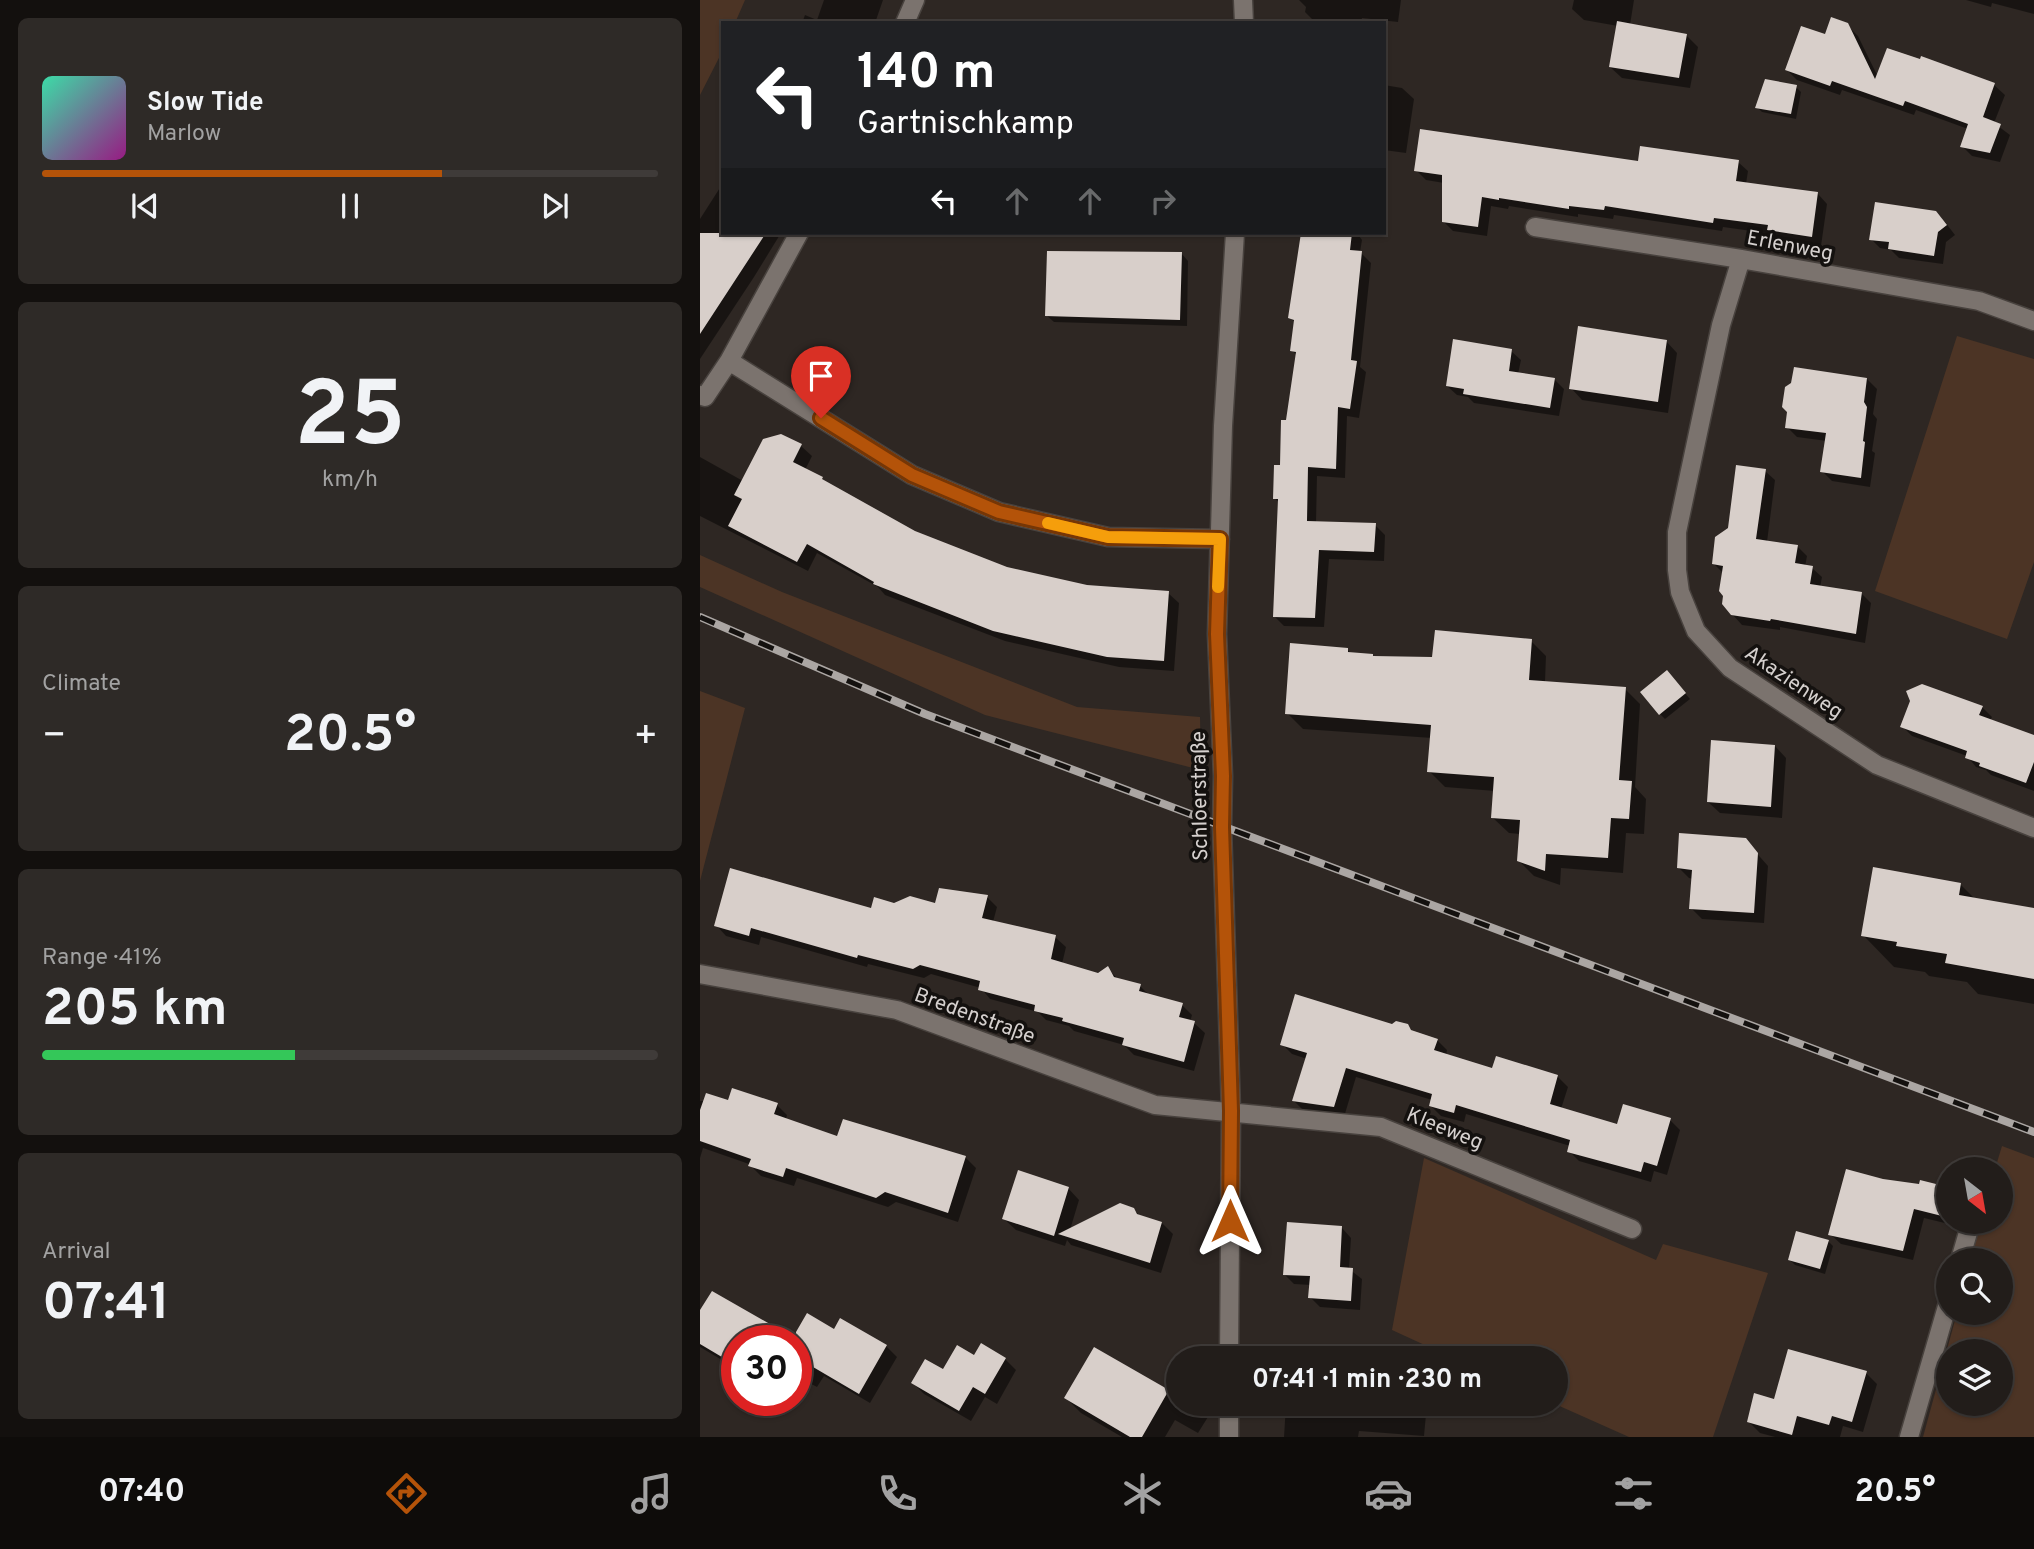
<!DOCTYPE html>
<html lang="en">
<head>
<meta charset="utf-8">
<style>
  :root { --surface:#221d1a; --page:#2e2a27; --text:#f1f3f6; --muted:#a2a2a2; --line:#3f3b39; --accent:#b45309 }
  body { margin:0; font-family:Overpass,sans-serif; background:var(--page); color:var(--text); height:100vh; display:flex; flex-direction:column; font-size:26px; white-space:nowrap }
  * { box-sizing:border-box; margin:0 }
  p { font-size:23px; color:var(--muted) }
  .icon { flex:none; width:38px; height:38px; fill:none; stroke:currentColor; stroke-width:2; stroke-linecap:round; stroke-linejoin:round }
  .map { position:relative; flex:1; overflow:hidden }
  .details { display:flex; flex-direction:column; gap:18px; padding:18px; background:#13100e; width:700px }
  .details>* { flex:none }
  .hud { position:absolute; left:21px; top:21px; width:665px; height:214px; border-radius:0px; box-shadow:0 2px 5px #0004,0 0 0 2px var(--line); background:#202124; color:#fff; overflow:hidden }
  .needle { width:46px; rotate:149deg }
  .tools { position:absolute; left:1236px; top:1157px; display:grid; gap:14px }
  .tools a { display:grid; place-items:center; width:77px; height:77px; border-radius:50%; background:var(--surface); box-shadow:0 2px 5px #0004,0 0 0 2px var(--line); font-size:35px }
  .speed { position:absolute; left:21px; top:1325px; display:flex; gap:14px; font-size:35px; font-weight:700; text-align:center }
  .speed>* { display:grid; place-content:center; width:91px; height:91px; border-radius:50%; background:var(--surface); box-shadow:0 2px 5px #0004,0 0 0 2px var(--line); line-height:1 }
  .speed .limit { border:10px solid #d22; background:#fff; color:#111 }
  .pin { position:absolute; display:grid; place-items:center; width:60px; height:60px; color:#fff; margin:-72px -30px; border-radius:50% 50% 50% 0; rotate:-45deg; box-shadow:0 0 7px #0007 }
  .pin .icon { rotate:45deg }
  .me { position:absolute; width:77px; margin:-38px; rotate:0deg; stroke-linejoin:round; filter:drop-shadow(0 0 5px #0008) }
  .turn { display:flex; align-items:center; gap:24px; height:147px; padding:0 21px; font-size:32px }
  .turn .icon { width:91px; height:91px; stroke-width:2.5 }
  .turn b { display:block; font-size:49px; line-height:60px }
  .lanes { display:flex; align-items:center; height:66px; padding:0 21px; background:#0003; justify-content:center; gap:35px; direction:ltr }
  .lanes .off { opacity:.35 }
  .big { font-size:52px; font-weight:700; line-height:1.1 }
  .details .tile { flex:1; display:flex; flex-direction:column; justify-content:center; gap:10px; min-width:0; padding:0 24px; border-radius:10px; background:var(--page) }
  .details .dial { align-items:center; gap:0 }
  .dial b { font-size:91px; line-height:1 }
  .song { display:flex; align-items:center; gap:21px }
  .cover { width:84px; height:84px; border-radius:10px; background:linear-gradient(135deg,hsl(160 70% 55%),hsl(310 70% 35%)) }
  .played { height:7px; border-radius:4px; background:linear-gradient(90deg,var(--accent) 65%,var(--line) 65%) }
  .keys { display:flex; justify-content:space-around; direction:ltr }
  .heat { display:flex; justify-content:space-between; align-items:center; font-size:38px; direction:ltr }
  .charge { height:10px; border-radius:5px; background:linear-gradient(90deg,#34c759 41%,var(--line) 0) }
  .trip { position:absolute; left:466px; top:1346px; width:402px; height:70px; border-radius:35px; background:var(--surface); box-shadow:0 2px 5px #0004,0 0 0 2px var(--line); font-weight:700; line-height:70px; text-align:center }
  .menu { display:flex; height:112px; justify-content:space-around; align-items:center; background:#0e0c0a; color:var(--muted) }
  .menu .icon { width:49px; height:49px }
  .menu .selected { color:var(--accent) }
  .menu b { font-size:32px; color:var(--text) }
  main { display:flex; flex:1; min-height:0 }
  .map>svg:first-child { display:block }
</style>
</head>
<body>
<main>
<section class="details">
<div class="tile">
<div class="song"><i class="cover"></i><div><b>Slow Tide</b><p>Marlow</p></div></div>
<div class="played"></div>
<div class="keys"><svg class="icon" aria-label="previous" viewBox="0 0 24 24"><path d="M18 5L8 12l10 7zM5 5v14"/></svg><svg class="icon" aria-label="pause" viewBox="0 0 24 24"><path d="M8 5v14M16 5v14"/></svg><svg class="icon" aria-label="next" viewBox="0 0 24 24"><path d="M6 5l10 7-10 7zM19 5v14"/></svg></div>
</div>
<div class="tile dial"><b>25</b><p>km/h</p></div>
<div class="tile"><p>Climate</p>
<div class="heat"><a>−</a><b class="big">20.5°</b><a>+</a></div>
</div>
<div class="tile"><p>Range · 41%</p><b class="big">205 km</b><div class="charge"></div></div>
<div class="tile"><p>Arrival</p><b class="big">07:41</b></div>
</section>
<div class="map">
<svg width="1334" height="1437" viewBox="0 0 1334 1437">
  <rect width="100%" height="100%" fill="#2e2723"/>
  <path fill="#4c3425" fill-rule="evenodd" d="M0,0H45L35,23H23V50L0,95Z
    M1257,336L1334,359V562L1307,639L1175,591Z
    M0,555L82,592L377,707L500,717L501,770L285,715L0,587Z
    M0,691L45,708L0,881Z
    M1302,1146L1334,1158V1437H1223L1257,1313L1300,1312V1260H1271L1281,1222H1300V1169H1295ZM1300,1351V1404H1248V1351Z
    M724,1158L956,1260L963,1244L1068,1273L1013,1437H929L855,1404L856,1358H753L692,1330Z"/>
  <path fill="#0007" d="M124,0H183L175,23H102L105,15L117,20Z
    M599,0H701L698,22L662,18L661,23H616L605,12L606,7Z
    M874,0H934L930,25L986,35L998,47L990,88L922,78L910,67L918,26L884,20L872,9Z
    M1266,0H1334V14L1292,3L1291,7Z
    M1147,25L1158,36L1178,77L1221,61L1222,58L1294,85L1305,95L1294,123L1310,135L1300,162L1272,156L1262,146L1268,129L1216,110L1214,115L1142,90L1140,95L1097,80L1087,70L1126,36Z
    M684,85L702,88L714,99L706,153L684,150Z
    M1096,87L1101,92L1096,119L1062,112L1057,107Z
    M1038,162L1048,171L1046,184L1118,194L1127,204L1121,246L1078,239L1073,234L1023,227L1022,231L914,215L913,219L878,214V217L809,206L808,209L791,206L787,236L753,231L743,221L744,183L726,180L716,170Z
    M23,183V233H81L54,277L0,359V219Z
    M1245,222L1255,235L1246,242L1243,264L1199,258L1191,250L1180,248L1171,239Z
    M603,233H657L662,240L660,252L671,263L660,367L666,372L659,418L647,416L645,478L617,476L616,523L675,525L685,535L684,561L629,559L624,627L584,626L574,616L580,503L574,498L581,467L597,356L592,350L596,323L590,318L603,256Z
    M481,253L488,261L487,326L354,322L346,315Z
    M966,341L977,353L968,413L882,400L871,388Z
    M811,351L821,360L818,374L854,379L864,389L859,416L774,403L768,397L757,395L747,386Z
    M1167,379L1177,389L1173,414L1177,419L1172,451L1175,453L1170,487L1132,481L1122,471L1127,441L1097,437L1087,427L1093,384Z
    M101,446L112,456L105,470L214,533L307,569L387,587L468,593L479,603L474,671L419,667L305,641L185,595L178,587L117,553L108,571L0,516V457L43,481Z
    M1065,471L1075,480L1067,542L1097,546L1107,556L1105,567L1112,568L1122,577L1120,588L1161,593L1171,603L1165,643L1080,627V630L1042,625L1032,614L1023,573L1014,564L1029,529Z
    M831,641L846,656L845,682L925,689L940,704L935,787L946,799L944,834L926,833L923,873L861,868L860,885L834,876L818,860L820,834L809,833L793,818L795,791L745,787L729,771L732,738L603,729L587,713L647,649L652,654L674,657L734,659Z
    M972,678L990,699L965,719L960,714Z
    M1282,707L1292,717L1290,721L1334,737V791L1291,775L1286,770L1276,767L1267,756L1212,736L1202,726Z
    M1075,746L1086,758L1082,818L1020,813L1008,802Z
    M1045,840L1068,866L1064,923L1002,919L991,908L993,879L989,878L979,868Z
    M1260,884L1276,900L1334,910V1004L1278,994L1267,982L1229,976L1225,972L1194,967L1163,935Z
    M287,897L297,907L293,922L355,937L366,947L362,964L398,974L408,969L418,979L440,986L449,995L482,1005L492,1015L490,1022L494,1023L505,1033L494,1071L434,1055L424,1045L374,1031L369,1026L346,1020L338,1012L290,999L281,988L231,974L224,978L168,964L167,967L61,937L59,945L26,936L16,925L172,910L194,905H236Z
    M714,1033L737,1040L747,1050L746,1056L793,1071L797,1058L858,1077L868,1087L861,1109L918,1126L970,1120L980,1130L967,1175L954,1171L951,1182L879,1161L869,1151L870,1146L766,1114L764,1122L741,1116L730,1105L732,1100L656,1077L644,1117L604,1111L594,1101L607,1059L592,1054L582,1044Z
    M0,1101L77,1105L87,1115L86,1119L138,1138L144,1121L266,1158L276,1168L258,1222L196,1202L188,1207L97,1178L94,1186L61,1176L49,1164L3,1148L0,1158Z
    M1183,1181L1220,1186L1222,1182L1248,1189V1222H1254L1253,1225L1224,1218L1213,1260L1141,1244L1130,1234Z
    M368,1188L379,1200L370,1230L433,1209L441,1217L462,1223L473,1234L461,1273L371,1245L367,1240L365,1246L316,1230L304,1219Z
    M642,1228L651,1238L649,1269L662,1279L660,1310L620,1307L610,1297L611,1285L594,1284L584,1274Z
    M1128,1241L1133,1246L1125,1274L1095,1265L1090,1260Z
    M0,1311L94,1339L108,1315L135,1331L186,1346L197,1357L170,1403L124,1376L117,1387L96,1376V1340H37V1369L0,1347Z
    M394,1349L468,1392L478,1376V1404H516L498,1433L475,1420L465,1437H422L381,1413L366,1398Z
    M275,1358L305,1359L316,1370L297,1404L285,1397L271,1421L224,1394L213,1383Z
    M1166,1373L1177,1384L1163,1432L1143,1426L1140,1437H1075L1060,1433L1049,1422L1075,1401Z
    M586,1404H727L724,1436L659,1431L658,1437H584Z"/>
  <path fill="#d8cfca" d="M1131,17L1148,23L1175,79L1187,48L1220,59L1221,56L1295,83L1283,117L1301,124L1290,153L1260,147L1268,124L1205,101L1203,106L1132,81L1130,86L1085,70L1101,26L1125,34Z
    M917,21L987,34L979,78L909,67Z
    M1065,79L1097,85L1091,114L1055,108Z
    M720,129L938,161L940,146L1039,160L1036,181L1118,192L1112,237L1067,230L1068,225L1014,218L1013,223L905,206L904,210L869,206V209L799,198V200L782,197L778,227L742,222V175L714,171Z
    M1175,202L1236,211L1247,225L1238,232L1234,256L1188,249L1189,242L1169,240Z
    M0,233H66L0,334Z
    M601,233H652L650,250L662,251L651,360L657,361L650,409L638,407L636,469L608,467L607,521L676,523L674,552L619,550L615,618L573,617L578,499H573L574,465H580L581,420H586L596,352L590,351L594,320L588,318Z
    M347,251L482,252L480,320L345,316Z
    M878,326L967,340L958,402L869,389Z
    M753,339L812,349L809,371L855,378L850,408L763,394L764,389L746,386Z
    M1094,367L1167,378L1164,402L1167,407L1163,441L1165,442L1161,478L1120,472L1126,433L1085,428L1087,412L1082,407L1085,387L1091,383Z
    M81,434L102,444L93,462L123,477L122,479L215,531L307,567L387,585L469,591L464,661L407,657L293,631L173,584L174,582L107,544L97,562L28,526L42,499L34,495L63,439Z
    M1036,465L1066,469L1056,539L1098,545L1095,563L1113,566L1110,584L1162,592L1156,634L1071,619L1070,621L1031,615L1022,604L1023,596L1019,591L1023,566L1012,564L1015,537L1028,528Z
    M735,630L832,639L829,680L926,687L919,780L932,781L929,819L911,818L908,858L846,854L845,871L817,861L820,820L791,818L794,777L727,772L731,725L585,714L590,643L648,648V652L673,654V656L732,657Z
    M967,670L986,693L959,715L940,692Z
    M1222,684L1283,706L1279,715L1334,735V762L1326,783L1279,766L1280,763L1265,758L1267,751L1200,727L1210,701L1206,691Z
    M1011,740L1075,745L1071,807L1007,802Z
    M979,833L1046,838L1058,853L1054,913L989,909L992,870L977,868Z
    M1173,867L1261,883L1259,895L1334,908V979L1245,963L1247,954L1196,946L1197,942L1161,936Z
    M30,868L171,908L174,897L194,903L210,896L235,903L239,888L288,895L282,918L356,935L351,959L398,973L408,966L414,977L441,984L439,991L483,1003L479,1017L495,1021L484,1062L422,1045L424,1038L362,1021L363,1018L334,1011L335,1005L278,990L280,981L220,965L213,969L158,955L157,958L51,928L49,936L14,926Z
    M595,994L692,1024L696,1021L708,1024L711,1030L738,1039L734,1050L792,1068L796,1056L858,1075L850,1104L917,1124L923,1104L971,1118L957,1166L944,1162L941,1172L867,1152L870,1140L756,1105L754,1113L729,1106L732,1094L646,1068L634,1107L592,1101L607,1053L580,1045Z
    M32,1088L78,1103L74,1114L137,1136L143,1119L266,1156L248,1213L185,1192L176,1198L86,1168L83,1177L48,1166L51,1159L0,1141V1110L6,1093L28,1100Z
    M1146,1169L1183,1179L1219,1184L1220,1180L1248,1187L1242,1216L1214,1209L1203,1251L1128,1235Z
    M318,1170L369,1187L354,1236L302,1219Z
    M420,1203L434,1208L437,1214L462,1222L450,1263L358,1234Z
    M587,1222L642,1226L640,1267L653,1268L651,1301L608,1298L610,1276L583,1275Z
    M1096,1231L1129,1240L1120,1269L1088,1260Z
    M12,1291L96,1339V1332L107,1313L134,1329L140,1318L187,1345L159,1394L96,1357V1340H37V1366L0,1344V1310Z
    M281,1343L306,1358L285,1394L273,1387L259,1411L211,1383L225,1359L243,1369L257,1345L274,1355Z
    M587,1346L650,1355V1358H587Z
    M394,1347L469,1390L442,1437H430L364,1398Z
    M1088,1349L1167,1371L1152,1422L1132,1416L1129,1425L1097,1416L1092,1435L1047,1422L1054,1393L1074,1399Z"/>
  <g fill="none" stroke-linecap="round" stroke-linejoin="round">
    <g stroke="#48423e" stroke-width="21">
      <path id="street" d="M543,0L544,23
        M205,23L215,0
        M835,227L1041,259L1279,301L1334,321
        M1041,259L1021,325L977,532V570L980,592L996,631L1030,668L1177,765L1334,828
        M29,361L212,475L299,512L408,537L520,539
        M0,395L5,397L29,361L99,233
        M0,974L197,1010L455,1105L681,1127L932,1229
        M1260,1260L1271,1222
        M529,1358L531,1111L522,827L523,776L517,634L523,426L535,233
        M529,1437V1404
        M1209,1437L1248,1303"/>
    </g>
    <use href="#street" stroke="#7b736e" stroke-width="18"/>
    <g stroke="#aba6a3" stroke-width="8">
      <path id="rail" d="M0,617L225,714L1334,1132"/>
    </g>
    <use href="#rail" stroke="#14110f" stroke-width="5" stroke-dasharray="16" stroke-linecap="butt"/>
  </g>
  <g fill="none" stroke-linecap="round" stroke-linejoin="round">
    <g stroke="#753606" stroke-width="18">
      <path id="route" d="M121,418L212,475L299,512L408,537L520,539L517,634L523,776L522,827L531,1111L530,1221"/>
    </g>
    <use href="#route" stroke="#b45309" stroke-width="12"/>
    <path stroke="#f59e0b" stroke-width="12" d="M348,523L408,537L520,539L518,587"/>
  </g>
  <g text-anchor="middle" stroke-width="7" stroke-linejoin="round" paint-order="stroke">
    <g font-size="21" fill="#d5d0ce" stroke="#14110f">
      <text transform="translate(1090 245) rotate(11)" y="7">Erlenweg</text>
      <text transform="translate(1094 682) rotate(34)" y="7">Akazienweg</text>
      <text transform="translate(499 796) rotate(-91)" y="7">Schloerstraße</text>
      <text transform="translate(275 1015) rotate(20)" y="7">Bredenstraße</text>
      <text transform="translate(745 1128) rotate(22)" y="7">Kleeweg</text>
    </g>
  </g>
</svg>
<div class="tools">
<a><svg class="needle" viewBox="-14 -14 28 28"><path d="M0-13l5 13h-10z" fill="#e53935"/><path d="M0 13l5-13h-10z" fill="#a2a2a2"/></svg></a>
<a><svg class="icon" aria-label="search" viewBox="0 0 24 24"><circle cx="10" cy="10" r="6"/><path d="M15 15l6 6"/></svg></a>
<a><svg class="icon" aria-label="layers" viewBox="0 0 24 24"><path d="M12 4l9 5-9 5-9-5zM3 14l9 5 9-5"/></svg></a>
</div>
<div class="speed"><div class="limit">30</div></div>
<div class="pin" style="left:121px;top:418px;background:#d93025"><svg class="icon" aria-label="arrive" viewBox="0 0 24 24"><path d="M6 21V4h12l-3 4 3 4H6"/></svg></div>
<svg class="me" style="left:530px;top:1221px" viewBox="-20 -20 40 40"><path d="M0-17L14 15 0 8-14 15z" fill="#b45309" stroke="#fff" stroke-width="4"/></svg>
<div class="trip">07:41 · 1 min · 230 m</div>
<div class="hud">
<div class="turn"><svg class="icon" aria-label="left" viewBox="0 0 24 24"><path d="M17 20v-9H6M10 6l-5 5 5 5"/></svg><div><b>140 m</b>Gartnischkamp</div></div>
<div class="lanes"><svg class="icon" aria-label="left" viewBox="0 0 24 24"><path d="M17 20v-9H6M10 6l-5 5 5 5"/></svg><svg class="icon off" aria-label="ahead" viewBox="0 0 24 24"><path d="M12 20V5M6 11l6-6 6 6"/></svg><svg class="icon off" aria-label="ahead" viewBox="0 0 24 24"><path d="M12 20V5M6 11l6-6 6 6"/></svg><svg class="icon off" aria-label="right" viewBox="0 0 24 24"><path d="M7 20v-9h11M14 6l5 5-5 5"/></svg></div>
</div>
</div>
</main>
<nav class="menu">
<b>07:40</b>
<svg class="icon selected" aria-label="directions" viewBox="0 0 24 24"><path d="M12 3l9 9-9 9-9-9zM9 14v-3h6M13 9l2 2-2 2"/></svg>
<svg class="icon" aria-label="music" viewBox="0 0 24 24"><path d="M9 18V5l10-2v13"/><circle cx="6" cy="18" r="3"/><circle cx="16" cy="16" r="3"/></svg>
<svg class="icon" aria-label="phone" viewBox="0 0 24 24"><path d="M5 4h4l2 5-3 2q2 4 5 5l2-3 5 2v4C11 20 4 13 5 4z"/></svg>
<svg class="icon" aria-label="climate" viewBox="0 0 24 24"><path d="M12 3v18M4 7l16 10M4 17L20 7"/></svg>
<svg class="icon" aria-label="car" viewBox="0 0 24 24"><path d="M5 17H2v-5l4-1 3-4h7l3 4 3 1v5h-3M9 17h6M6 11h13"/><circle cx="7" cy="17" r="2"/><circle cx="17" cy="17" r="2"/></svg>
<svg class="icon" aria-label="filters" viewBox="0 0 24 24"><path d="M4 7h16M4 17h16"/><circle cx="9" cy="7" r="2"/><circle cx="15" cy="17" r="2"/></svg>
<b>20.5°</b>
</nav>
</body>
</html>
